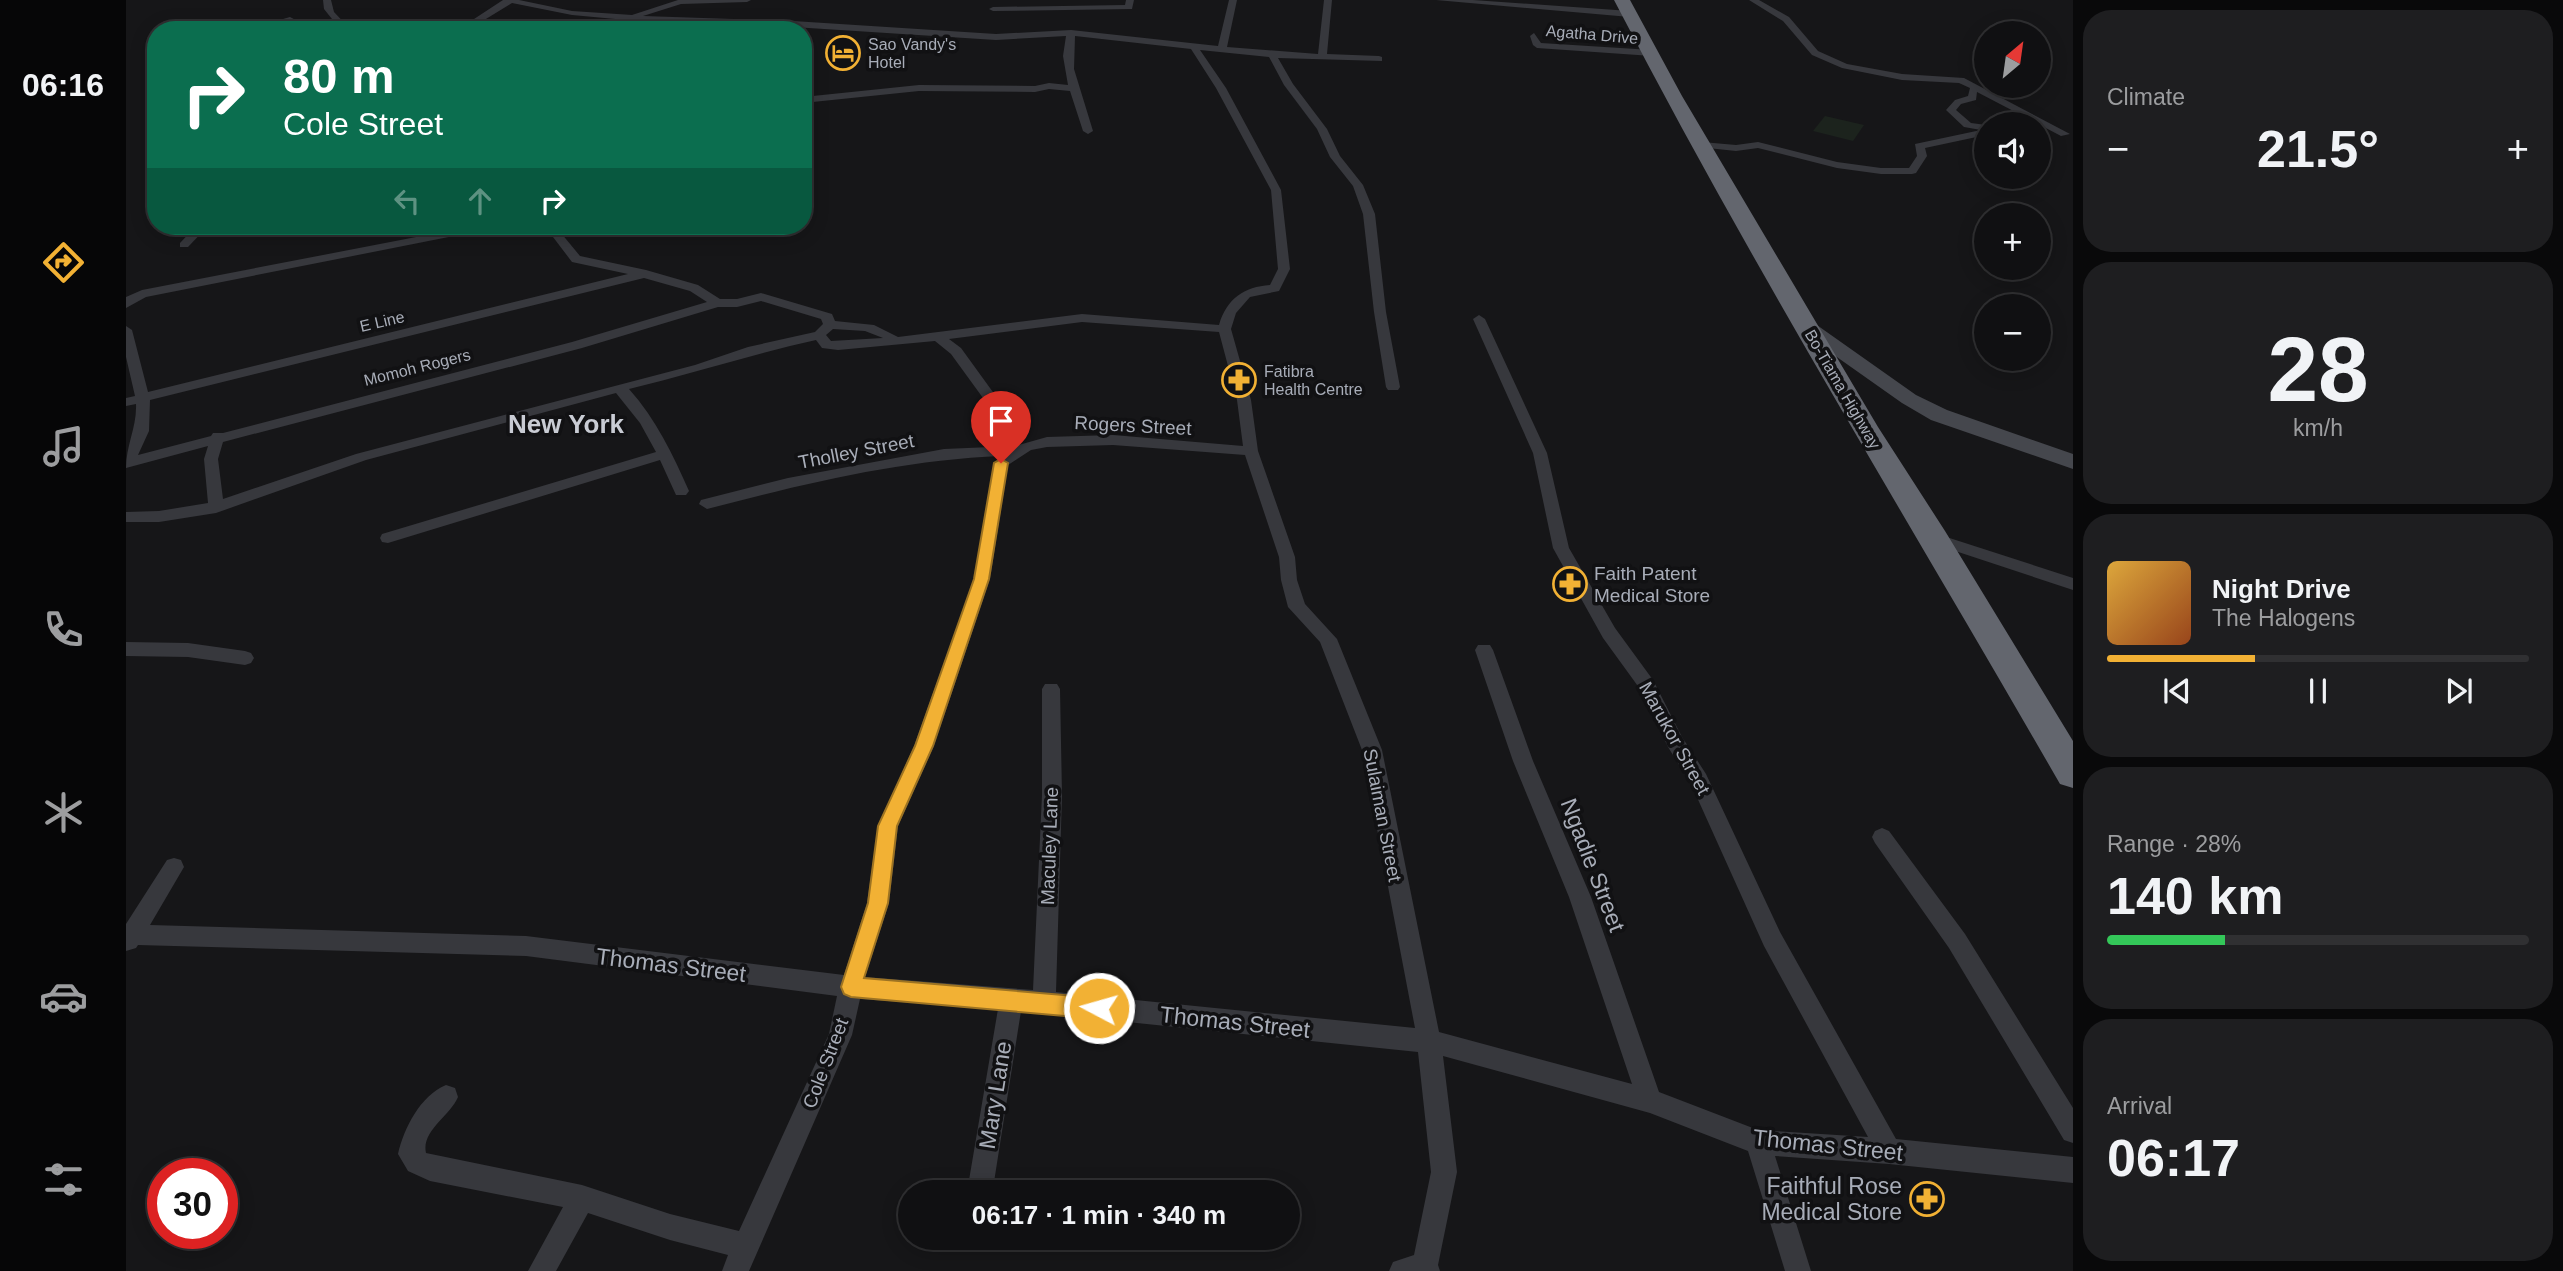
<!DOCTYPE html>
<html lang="en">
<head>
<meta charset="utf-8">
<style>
  :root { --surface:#101012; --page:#1e1e20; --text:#f1f3f6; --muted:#9c9d9f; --line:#303032; --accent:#f2b134 }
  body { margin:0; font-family:Arial,sans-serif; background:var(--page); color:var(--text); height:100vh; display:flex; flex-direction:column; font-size:26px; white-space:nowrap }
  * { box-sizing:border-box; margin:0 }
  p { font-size:23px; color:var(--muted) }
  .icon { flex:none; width:38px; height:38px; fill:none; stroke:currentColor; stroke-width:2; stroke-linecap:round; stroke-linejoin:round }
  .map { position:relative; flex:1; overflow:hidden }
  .details { display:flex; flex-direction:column; gap:10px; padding:10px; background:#09090a; width:490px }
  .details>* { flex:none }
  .hud { position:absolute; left:21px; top:21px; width:665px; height:214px; border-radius:28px; box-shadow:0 4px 18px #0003,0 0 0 2px var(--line); background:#0b6e4f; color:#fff; overflow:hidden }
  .needle { width:46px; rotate:29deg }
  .buttons { position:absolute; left:1848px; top:21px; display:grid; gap:14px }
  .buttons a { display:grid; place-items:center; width:77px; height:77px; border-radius:50%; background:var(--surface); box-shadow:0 4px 18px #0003,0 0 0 2px var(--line); font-size:35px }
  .speed { position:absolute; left:21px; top:1158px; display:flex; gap:14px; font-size:35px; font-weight:700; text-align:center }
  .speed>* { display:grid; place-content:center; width:91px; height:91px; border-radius:50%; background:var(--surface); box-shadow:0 4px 18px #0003,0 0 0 2px var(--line); line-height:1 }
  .speed .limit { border:10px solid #d22; background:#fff; color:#111 }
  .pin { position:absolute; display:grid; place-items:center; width:60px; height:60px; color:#fff; margin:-72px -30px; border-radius:50% 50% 50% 0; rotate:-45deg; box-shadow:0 0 7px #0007 }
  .pin .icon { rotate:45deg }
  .me { position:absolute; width:77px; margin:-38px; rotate:276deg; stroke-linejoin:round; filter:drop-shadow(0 0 5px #0008) }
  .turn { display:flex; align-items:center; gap:24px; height:147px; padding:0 21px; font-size:32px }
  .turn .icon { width:91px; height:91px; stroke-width:2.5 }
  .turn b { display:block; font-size:49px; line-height:60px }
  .lanes { display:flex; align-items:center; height:66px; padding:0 21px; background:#0003; justify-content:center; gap:35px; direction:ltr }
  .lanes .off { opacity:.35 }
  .big { font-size:52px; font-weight:700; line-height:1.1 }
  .details .card { flex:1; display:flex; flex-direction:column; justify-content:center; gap:10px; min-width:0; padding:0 24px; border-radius:28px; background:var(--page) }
  .details .dial { align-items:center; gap:0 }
  .dial b { font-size:91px; line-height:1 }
  .song { display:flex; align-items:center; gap:21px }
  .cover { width:84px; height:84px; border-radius:10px; background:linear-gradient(135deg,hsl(40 70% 55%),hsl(20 70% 35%)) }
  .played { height:7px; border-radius:4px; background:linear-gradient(90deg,var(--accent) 35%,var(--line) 35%) }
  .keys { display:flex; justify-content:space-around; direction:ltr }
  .heat { display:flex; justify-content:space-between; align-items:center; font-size:38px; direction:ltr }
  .charge { height:10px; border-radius:5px; background:linear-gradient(90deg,#34c759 28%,var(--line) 0) }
  .trip { position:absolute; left:772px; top:1180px; width:402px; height:70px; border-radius:35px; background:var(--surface); box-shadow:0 4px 18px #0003,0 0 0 2px var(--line); font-weight:700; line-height:70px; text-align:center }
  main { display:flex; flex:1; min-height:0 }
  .tab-bar { display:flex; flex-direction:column; width:126px; justify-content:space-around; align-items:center; background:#060607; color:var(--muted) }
  .tab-bar .icon { width:49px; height:49px }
  .tab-bar .active { color:var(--accent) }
  .tab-bar b { font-size:32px; color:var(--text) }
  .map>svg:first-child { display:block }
</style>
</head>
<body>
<main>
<nav class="tab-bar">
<b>06:16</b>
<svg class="icon active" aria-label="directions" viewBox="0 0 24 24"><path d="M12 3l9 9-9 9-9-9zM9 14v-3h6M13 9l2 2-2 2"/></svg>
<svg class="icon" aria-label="music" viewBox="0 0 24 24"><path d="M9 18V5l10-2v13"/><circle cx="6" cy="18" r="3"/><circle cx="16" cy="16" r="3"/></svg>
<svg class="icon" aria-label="phone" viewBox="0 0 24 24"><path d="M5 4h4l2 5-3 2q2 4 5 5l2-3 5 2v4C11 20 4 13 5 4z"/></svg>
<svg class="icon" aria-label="climate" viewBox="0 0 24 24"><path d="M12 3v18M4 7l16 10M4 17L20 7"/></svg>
<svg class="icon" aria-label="car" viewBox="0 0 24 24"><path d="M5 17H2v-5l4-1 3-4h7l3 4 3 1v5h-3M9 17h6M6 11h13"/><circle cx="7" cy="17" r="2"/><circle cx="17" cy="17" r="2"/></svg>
<svg class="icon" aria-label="filters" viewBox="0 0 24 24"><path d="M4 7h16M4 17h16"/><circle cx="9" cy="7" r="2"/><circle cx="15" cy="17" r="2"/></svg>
</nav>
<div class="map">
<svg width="1947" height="1271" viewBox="0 0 1947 1271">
  <rect width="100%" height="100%" fill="#161618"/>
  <path fill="#1c231d" d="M1699,116L1738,125L1727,141L1687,131Z"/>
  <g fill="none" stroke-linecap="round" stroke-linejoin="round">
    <path fill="#37383d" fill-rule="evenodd" d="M197,0H205L208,12L225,30C205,30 172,36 157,19L164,17L179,25L210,24L198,9Z
      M377,0H393L446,11L506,15L552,0H625L621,2L555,4L517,16L667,21L870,34L945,30L1092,46L1103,0H1111L1101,47L1192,54L1198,0H1206L1201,54L1253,56L1256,57V61L1152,58L1167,84L1201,129L1214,156L1237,185L1249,214L1260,312L1274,387L1272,390H1262L1260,387L1248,312L1237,214L1227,186L1204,157L1191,129L1158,85L1143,57L1074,50L1100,88L1155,190L1164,269L1153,291L1124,297L1110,313L1105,329L1125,400L1132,451L1169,557L1171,580L1179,604L1211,639L1256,750L1313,1032L1506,1084L1443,897L1387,761L1349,650L1352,645H1364L1367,650L1407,761L1465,897L1533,1092L1632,1130L1742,1137L1638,946L1565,784L1542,747L1514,689L1477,638L1427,548L1407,453L1347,319L1353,315L1359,319L1421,453L1443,548L1489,628L1527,680L1556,737L1580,774L1654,932L1770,1139L1947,1157V1183L1763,1164L1649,1156L1685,1271H1659L1622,1151L1524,1113L1317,1056L1331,1172L1312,1265L1314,1271H1263L1267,1262L1288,1255L1305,1172L1292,1052L895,1011L868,1182L875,1192H841L872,1009L734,999L726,1035L623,1271H596L602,1255L544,1240L462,1213L430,1271H402L437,1207L304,1181L282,1171L272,1154C278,1128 294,1096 320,1085L329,1088L332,1097C324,1116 295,1131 300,1153L456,1185L544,1214L613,1231L703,1034L711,996L400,956L12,945L10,948L0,951V924L41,860L48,858L55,860L58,867L24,925L400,936L718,975L741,903L752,826L788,746L848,579L868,463L875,456C775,460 677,484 581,509L573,504L575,500L662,478L818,449L889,446L921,437L987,435L1117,446L1111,400L1093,332L956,322L823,339L835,348L877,406L870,410L865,409L825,354L809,341L712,350L696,348L690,340C627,354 565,374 503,389C530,419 547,455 563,491L560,495H550L534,460L262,543L256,542L254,538L256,534L530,452L514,423L490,393L240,460L90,513L33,522H0V512L33,511L82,503L78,459L82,446L0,468C0,445 11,427 10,404L0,406V398L9,396L0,357V326L6,330L22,392L502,274L446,262L427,237L409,226H423L435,233L454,256L520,270L572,285L594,299H611L635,293L706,314L709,321L748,325L772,337L956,314L1093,325C1101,298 1118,287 1144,285L1152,269L1145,190L1090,88L1065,49L949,36L948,69L967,131L962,134L957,131L944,91L923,89L909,92L793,91L677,103V97L793,85L909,86L923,83L942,85L937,56L940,36L870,40L667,27L554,25L446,15L386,3L355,22L351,30H343L348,19ZM518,278L564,291L581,302L446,342L97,433H87L85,436L12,455L23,431L24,400ZM635,301L695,319L697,324L689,332L622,347L569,365L230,454L97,499L92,459L97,442L456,348L592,307H611ZM707,329L739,331L757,338L705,341L700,335ZM987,445L1119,455L1153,557L1155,580L1162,607L1194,642L1236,750L1289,1028L930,992L936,795L934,689L931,684H919L916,689V795L907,990L739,977L763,903L772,826L808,746L864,579L882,465L905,450L921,447Z
      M1000,0H1008L1006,9L867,11L863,9L867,7L999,5Z
      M1310,0H1347L1504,11L1508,14L1504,17Z
      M1623,0H1633L1663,17L1692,51L1721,64L1776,74L1838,78L1944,134L1935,136L1851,92L1850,100L1835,104L1830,110L1845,123L1860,125V135L1799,148L1801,156L1790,173L1786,174H1755L1711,168L1632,148L1610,151L1572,147V143L1576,142L1610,145L1632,142L1711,162L1755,168H1783L1791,156L1789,144L1855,130L1838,127L1820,110L1829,100L1842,96L1844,88L1833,83L1776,80L1716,68L1686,55L1657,21Z
      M1408,33L1415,43L1526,50L1530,53L1526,56L1411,48L1407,45L1404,36Z
      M70,226H82L62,247H54V243Z
      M347,226H369L363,229L20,297L0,308V297L16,290Z
      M1808,533L1947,578V590L1802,542L1800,538L1802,534Z
      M0,642L62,643L119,651L125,653L128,658L125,663L119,665L62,657L0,656Z
      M1756,828L1763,831L1839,934L1947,1108V1143L1938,1140L1823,948L1749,843L1746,837L1749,831Z"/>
    <path fill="#45474d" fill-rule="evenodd" d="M1681,321L1688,323L1790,395L1821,410L1947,454V469L1805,420L1776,403L1674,331L1671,327L1674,323Z"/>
    <path fill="#63666e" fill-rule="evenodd" d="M1488,0H1504L1556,96L1752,427L1819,531L1947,741V788L1934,784C1784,523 1626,267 1488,0Z"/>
  </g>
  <path fill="#f2b134" stroke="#9d7322" stroke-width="2" d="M875,459L882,463L863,579L807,746L771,826L762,903L738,978L973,998L980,1001L983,1008L980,1016L973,1019L725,997L718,994L715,987L742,903L752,826L789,746L848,579L868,463Z"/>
  <defs>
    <g id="hotel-ring" transform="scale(1.75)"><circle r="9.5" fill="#111113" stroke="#f2b134" stroke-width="1.5"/><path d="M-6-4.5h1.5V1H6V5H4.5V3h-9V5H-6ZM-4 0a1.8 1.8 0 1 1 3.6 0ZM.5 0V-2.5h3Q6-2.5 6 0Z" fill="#f2b134"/></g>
    <g id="pharmacy-ring" transform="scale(1.75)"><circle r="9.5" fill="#111113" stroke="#f2b134" stroke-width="1.5"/><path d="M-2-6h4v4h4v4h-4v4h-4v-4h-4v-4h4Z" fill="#f2b134"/></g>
  </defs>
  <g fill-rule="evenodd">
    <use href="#hotel-ring" x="717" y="53"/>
    <use href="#pharmacy-ring" x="1113" y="380"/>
    <use href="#pharmacy-ring" x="1444" y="584"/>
    <use href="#pharmacy-ring" x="1801" y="1199"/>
  </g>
  <g text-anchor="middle" stroke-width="7" stroke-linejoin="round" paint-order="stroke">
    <g font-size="16" fill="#a8adb8" stroke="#111113">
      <text transform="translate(1466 34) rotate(5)" y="6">Agatha Drive</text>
      <text transform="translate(256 321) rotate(-13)" y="6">E Line</text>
      <text transform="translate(291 367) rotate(-14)" y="6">Momoh Rogers</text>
      <text transform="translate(1717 389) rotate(60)" y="6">Bo-Tiama Highway</text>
    </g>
    <g font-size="16" fill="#a8adb8" stroke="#111113" text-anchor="start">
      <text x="742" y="50">Sao Vandy's<tspan x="742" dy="18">Hotel</tspan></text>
      <text x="1138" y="377">Fatibra<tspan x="1138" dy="18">Health Centre</tspan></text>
    </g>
    <g font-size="19" fill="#a8adb8" stroke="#111113">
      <text transform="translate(1007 425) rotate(3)" y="7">Rogers Street</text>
      <text transform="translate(730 451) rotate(-11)" y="7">Tholley Street</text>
      <text transform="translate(1549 738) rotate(61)" y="7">Marukor Street</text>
      <text transform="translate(1257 815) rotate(79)" y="7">Sulaiman Street</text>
      <text transform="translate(923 846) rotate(-88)" y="7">Maculey Lane</text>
      <text transform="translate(699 1063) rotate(-69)" y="7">Cole Street</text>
    </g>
    <g font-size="19" fill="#a8adb8" stroke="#111113" text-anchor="start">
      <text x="1468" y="580">Faith Patent<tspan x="1468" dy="22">Medical Store</tspan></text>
    </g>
    <g font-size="23" fill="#a8adb8" stroke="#111113">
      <text transform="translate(1467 865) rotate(69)" y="8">Ngadie Street</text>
      <text transform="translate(545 965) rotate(7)" y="8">Thomas Street</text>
      <text transform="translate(1109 1022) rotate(6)" y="8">Thomas Street</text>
      <text transform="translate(869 1095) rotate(-81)" y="8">Mary Lane</text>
      <text transform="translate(1702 1145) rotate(6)" y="8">Thomas Street</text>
    </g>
    <g font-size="23" fill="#a8adb8" stroke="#111113" text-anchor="end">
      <text x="1776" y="1194">Faithful Rose<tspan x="1776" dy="26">Medical Store</tspan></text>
    </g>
    <g font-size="26" font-weight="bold" fill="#c9ccd4" stroke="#111113">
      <text x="440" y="433">New York</text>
    </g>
  </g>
</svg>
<div class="buttons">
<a><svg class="needle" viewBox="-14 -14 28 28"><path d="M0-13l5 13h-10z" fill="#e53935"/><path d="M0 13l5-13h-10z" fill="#9c9d9f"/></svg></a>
<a><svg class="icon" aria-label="sound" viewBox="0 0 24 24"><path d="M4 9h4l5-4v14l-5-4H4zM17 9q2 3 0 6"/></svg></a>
<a>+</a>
<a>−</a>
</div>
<div class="speed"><div class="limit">30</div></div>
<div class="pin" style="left:875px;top:463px;background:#d93025"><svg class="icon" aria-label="arrive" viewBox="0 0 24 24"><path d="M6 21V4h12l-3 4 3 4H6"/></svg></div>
<svg class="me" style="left:973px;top:1008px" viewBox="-20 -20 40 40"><circle r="17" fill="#f2b134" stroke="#fff" stroke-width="3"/><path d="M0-11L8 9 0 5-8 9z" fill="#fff"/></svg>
<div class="trip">06:17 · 1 min · 340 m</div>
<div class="hud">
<div class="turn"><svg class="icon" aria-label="right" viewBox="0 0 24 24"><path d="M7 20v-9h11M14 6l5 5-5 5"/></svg><div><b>80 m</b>Cole Street</div></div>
<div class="lanes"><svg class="icon off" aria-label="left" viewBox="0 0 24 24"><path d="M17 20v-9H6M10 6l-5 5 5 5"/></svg><svg class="icon off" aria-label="ahead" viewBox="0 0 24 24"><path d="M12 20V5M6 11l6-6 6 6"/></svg><svg class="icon" aria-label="right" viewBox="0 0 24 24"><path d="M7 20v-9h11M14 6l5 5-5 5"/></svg></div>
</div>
</div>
<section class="details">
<div class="card"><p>Climate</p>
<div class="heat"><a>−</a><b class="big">21.5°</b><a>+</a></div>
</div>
<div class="card dial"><b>28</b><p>km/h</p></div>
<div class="card">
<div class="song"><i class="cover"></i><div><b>Night Drive</b><p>The Halogens</p></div></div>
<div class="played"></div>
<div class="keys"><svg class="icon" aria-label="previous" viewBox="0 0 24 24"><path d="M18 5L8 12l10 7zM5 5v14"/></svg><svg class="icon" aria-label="pause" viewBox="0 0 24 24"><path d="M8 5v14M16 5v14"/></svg><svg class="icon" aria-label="next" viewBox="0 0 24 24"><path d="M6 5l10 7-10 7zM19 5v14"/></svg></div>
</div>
<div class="card"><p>Range · 28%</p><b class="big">140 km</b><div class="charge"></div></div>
<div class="card"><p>Arrival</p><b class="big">06:17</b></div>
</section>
</main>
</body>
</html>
